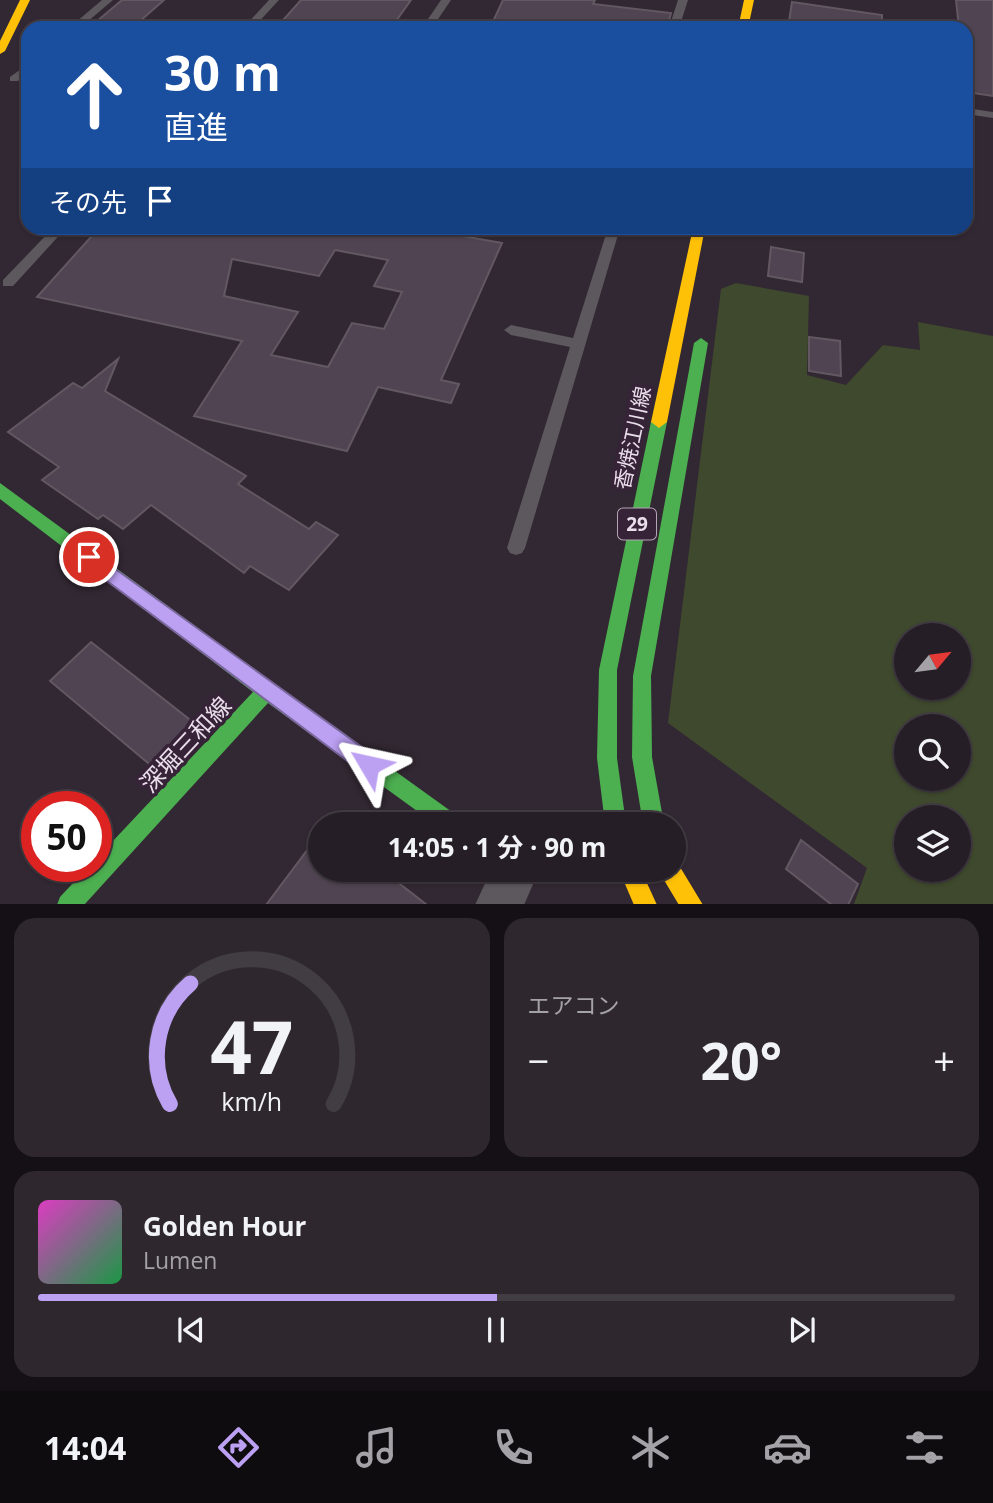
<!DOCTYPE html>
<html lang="ja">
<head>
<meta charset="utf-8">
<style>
  :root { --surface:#261e26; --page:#2e272e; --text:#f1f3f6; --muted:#a4a2a7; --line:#423c43; --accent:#bca0f2 }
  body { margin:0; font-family:"Open Sans","Noto Sans JP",sans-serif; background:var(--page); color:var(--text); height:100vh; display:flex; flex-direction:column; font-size:26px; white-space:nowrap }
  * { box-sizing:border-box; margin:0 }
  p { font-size:23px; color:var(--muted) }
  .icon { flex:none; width:38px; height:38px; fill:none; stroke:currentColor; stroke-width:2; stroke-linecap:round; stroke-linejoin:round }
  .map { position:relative; height:904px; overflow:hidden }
  .panel { display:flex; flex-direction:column; gap:14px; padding:14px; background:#151015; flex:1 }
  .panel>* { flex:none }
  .guide { position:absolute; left:21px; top:21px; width:952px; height:214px; border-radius:21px; box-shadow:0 2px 5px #0004,0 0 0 2px var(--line); background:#1a4fa0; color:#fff; overflow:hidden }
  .needle { width:46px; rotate:61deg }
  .controls { position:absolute; left:894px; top:623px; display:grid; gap:14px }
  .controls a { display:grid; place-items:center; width:77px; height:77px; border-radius:50%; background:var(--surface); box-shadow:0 2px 5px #0004,0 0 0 2px var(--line); font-size:35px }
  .speed { position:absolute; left:21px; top:791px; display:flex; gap:14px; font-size:35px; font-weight:700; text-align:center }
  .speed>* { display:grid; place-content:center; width:91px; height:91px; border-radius:50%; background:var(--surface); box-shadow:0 2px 5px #0004,0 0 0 2px var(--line); line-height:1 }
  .speed .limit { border:10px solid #d22; background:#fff; color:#111 }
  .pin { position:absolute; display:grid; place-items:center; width:60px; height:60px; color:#fff; margin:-30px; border:4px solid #fff; border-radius:50%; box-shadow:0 2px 7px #0007 }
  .me { position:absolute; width:77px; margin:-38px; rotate:306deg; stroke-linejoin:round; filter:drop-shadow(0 0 5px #0008) }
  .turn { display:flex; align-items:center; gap:24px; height:147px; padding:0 28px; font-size:32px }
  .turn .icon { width:91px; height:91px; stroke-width:2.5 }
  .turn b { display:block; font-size:49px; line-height:60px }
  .then { display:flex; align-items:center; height:66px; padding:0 28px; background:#0003; gap:14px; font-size:26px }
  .big { font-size:52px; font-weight:700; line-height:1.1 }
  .panel .card { flex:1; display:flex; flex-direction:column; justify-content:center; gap:10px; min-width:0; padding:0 24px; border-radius:21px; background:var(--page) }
  .panel .dial { align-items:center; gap:0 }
  .dial svg { height:182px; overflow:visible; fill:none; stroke:var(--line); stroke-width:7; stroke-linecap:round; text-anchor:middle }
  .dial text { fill:var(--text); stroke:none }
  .song { display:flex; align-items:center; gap:21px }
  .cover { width:84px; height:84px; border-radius:10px; background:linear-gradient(135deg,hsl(310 70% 55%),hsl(140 70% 35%)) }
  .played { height:7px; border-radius:4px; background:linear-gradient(90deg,var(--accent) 50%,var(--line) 50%) }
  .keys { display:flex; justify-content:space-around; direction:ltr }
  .heat { display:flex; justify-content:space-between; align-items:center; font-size:38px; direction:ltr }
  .panel .tiles { flex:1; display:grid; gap:14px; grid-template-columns:1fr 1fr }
  .card:last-child { grid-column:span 2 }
  .trip { position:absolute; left:308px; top:812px; width:378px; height:70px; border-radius:35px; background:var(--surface); box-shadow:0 2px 5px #0004,0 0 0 2px var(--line); font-weight:700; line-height:70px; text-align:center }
  .tabs { display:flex; height:112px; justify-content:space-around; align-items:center; background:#0f0c0f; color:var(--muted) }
  .tabs .icon { width:49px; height:49px }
  .tabs .current { color:var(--accent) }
  .tabs b { font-size:32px; color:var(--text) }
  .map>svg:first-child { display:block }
</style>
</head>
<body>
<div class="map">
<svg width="993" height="905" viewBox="0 0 993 905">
  <rect width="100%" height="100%" fill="#322833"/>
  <path fill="#3f492d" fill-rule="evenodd" d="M736,283L809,296L807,375L846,385L883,345L920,350L918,322L993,336V904H854L867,868L668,723L721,289ZM906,635H959V688H906ZM906,726H959V779H906ZM906,817H959V870H906Z"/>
  <path fill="#514452" stroke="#615861" stroke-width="2" fill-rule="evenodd" d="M122,0H164L132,28H89Z
    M301,0H411L391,28H276Z
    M503,0H595L593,4L671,13L667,28H490Z
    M956,0H993V96L966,92V28H959Z
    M792,2L882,15V28H788Z
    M99,228H398L411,230L413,228H460L457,235L502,243L441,380L459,384L451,403L378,387L347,451L194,416L242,341L37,297ZM335,250L388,260L374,286L402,292L384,329L352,323L328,367L271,355L298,312L224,296L232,259L319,276Z
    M771,247L804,253L802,282L768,276Z
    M809,337L840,341L841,376L809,371Z
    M118,359L105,391L246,476L238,484L309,529L316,522L338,535L289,590L250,566L244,573L151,505L123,529L103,515L98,519L42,480L59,467L8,432L73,383L82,388Z
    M91,642L194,723L154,768L50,681Z
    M320,833V870H382L427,905H266Z
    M801,840L858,884L848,905H832L786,869Z"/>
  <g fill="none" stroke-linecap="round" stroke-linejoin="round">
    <path fill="#5c585d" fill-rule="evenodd" d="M102,0H113L80,28H69Z
      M269,0H279L253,28H243Z
      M441,0H451L432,28H422Z
      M678,0H688L679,28H669Z
      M28,64V72L18,81H10V77Z
      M966,108L993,112V118L966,114Z
      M53,228H66L13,286H3V280Z
      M608,228H620L525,548L522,553L516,555L510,553L507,548L570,347L511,335L504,330L511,325L573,338Z"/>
    <path fill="#5c585d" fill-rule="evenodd" d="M488,870H534V882L524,905H475L488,877Z"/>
    <path fill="#4caf50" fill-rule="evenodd" d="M701,338L708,343L651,676L652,757L664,824H643L632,757L633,676L694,343Z
      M659,416L667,422L617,670V758L626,824H605L597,758L599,670L651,422Z
      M0,483L274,684L459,817L462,824H435L268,703L84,905H57L60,897L89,866H96V859L253,692L0,499Z"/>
    <path fill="#ffc107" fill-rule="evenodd" d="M20,0H30L5,51L0,54V41Z
      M744,0H754L748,28H738Z
      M693,228H705L667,422L659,428L651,422Z
      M674,861L677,862L703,905H679L658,870H674Z
      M619,870H641L657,905H634Z"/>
  </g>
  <path fill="#bca0f2" stroke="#7a689d" stroke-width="2" d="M89,550L377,758L380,765L377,772L369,775L362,772L83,563L80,557L83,552Z"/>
  <g text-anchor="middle" stroke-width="7" stroke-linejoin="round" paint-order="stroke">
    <rect fill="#362338" stroke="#b4a6b5" stroke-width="2" x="618" y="508.5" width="38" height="31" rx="5"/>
    <g font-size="19" font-weight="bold" fill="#eadeeb">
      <text x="637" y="531">29</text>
    </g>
    <g font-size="21" fill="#eadeeb" stroke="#362338">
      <text transform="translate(633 438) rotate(-78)" y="7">香焼江川線</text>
    </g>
    <g font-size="24" fill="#eadeeb" stroke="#362338">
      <text transform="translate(186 745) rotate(-47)" y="8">深堀三和線</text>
    </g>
  </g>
</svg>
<div class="controls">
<a><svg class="needle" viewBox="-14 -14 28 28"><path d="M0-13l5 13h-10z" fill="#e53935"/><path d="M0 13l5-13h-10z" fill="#a4a2a7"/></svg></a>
<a><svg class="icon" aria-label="search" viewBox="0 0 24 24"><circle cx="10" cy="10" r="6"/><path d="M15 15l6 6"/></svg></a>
<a><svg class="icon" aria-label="layers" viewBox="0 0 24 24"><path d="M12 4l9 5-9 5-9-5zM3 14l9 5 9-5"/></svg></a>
</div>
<div class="speed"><div class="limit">50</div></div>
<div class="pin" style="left:89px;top:557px;background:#d93025"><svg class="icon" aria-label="arrive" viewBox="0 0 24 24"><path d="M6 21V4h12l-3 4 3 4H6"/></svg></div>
<svg class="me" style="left:369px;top:765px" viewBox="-20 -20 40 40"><path d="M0-17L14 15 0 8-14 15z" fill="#bca0f2" stroke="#fff" stroke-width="4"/></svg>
<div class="trip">14:05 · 1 分 · 90 m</div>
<div class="guide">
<div class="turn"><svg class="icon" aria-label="ahead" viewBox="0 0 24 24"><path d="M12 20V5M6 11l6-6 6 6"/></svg><div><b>30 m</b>直進</div></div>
<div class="then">その先<svg class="icon" aria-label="arrive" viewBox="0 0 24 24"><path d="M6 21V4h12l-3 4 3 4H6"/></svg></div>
</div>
</div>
<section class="panel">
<div class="tiles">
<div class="card dial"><svg viewBox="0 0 100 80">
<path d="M14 69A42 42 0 1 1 86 69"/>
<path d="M14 69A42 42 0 0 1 23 16" stroke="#bca0f2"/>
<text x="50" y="56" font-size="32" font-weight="700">47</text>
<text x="50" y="72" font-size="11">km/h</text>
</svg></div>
<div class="card"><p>エアコン</p>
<div class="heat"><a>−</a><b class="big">20°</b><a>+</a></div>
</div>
<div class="card">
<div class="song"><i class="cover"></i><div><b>Golden Hour</b><p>Lumen</p></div></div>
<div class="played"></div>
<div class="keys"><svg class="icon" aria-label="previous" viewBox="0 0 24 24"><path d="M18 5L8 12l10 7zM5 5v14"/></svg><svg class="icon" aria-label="pause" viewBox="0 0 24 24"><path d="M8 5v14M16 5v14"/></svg><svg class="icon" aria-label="next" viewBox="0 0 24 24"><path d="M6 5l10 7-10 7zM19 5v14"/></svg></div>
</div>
</div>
</section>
<nav class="tabs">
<b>14:04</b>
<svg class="icon current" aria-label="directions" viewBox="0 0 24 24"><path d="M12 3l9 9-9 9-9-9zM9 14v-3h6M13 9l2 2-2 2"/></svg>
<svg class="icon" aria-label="music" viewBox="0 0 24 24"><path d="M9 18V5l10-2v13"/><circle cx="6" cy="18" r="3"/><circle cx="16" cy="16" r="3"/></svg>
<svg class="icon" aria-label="phone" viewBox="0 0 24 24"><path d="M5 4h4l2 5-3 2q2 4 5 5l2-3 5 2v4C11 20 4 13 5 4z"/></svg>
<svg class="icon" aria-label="climate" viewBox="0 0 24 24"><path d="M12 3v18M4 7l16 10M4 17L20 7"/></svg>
<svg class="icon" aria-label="car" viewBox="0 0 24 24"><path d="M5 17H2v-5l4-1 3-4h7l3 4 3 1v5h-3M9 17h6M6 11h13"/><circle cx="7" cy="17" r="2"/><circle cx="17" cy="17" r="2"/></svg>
<svg class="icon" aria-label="filters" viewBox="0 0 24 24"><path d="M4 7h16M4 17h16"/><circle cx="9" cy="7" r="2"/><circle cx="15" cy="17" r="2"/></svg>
</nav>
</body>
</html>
